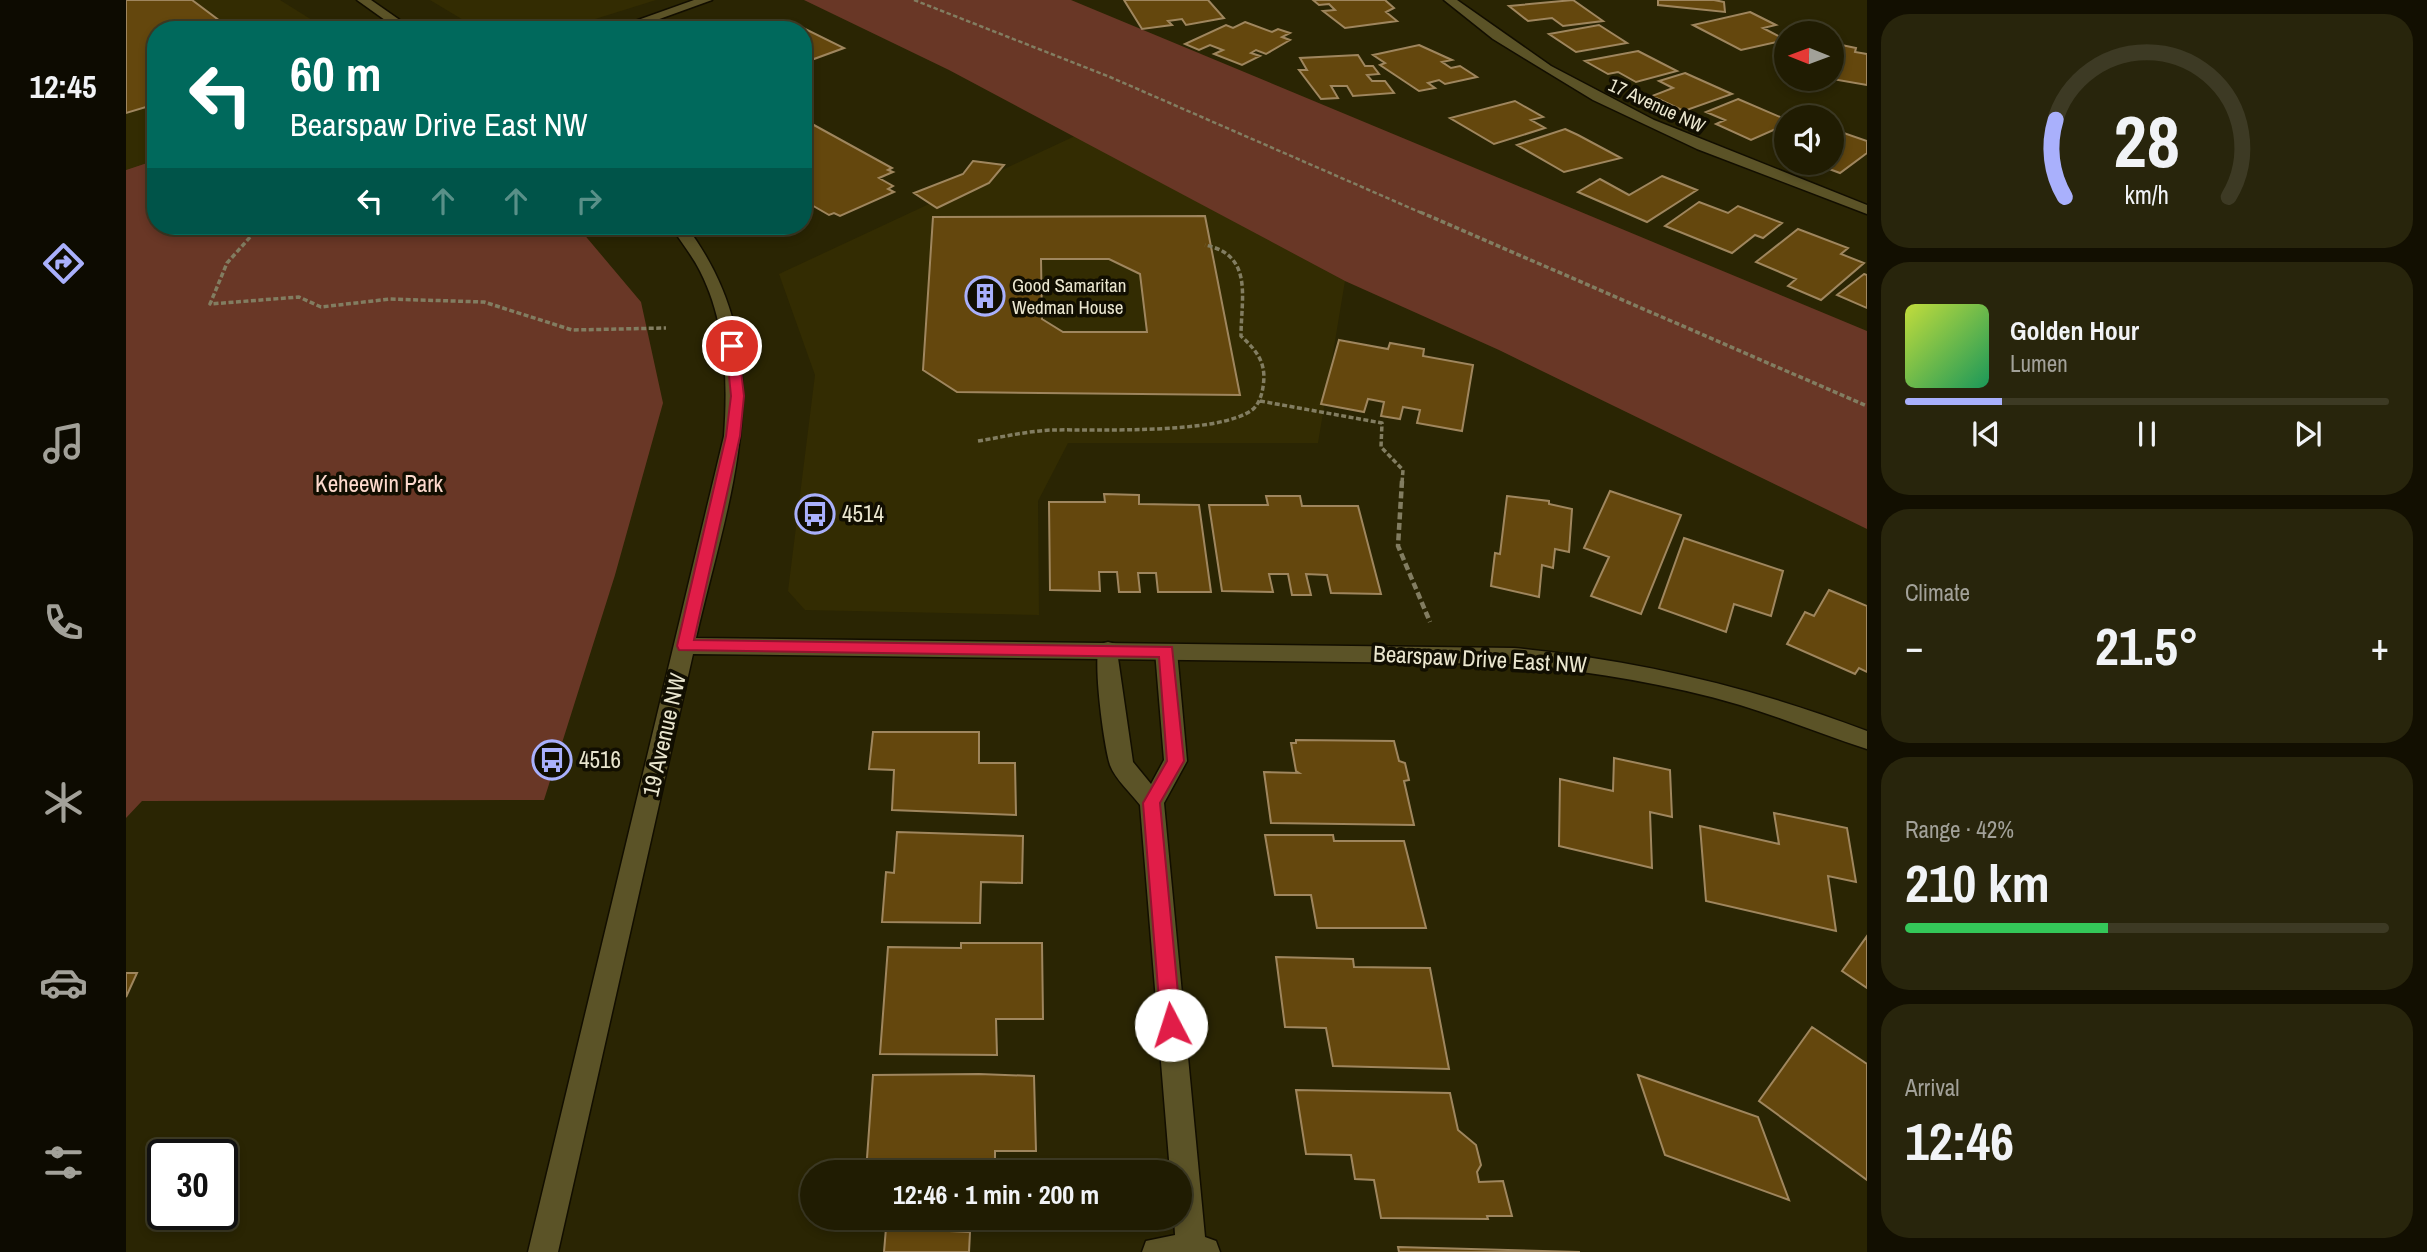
<!DOCTYPE html>
<html lang="en">
<head>
<meta charset="utf-8">
<style>
  :root { --surface:#201c02; --page:#28250c; --text:#f1f3f6; --muted:#a2a199; --line:#3d3a24; --accent:#a9b0fc }
  body { margin:0; font-family:"Archivo Narrow",sans-serif; background:var(--page); color:var(--text); height:100vh; display:flex; flex-direction:column; font-size:26px; white-space:nowrap }
  * { box-sizing:border-box; margin:0 }
  p { font-size:23px; color:var(--muted) }
  .icon { flex:none; width:38px; height:38px; fill:none; stroke:currentColor; stroke-width:2; stroke-linecap:round; stroke-linejoin:round }
  .map { position:relative; flex:1; overflow:hidden }
  .drawer { display:flex; flex-direction:column; gap:14px; padding:14px; background:#120f01; width:560px }
  .drawer>* { flex:none }
  .top-card { position:absolute; left:21px; top:21px; width:665px; height:214px; border-radius:28px; box-shadow:0 4px 10px #0003,0 0 0 2px var(--line); background:#00695c; color:#fff; overflow:hidden }
  .needle { width:46px; rotate:271deg }
  .controls { position:absolute; left:1648px; top:21px; display:grid; gap:14px }
  .controls a { display:grid; place-items:center; width:70px; height:70px; border-radius:50%; background:var(--surface); box-shadow:0 4px 10px #0003,0 0 0 2px var(--line); font-size:35px }
  .speed { position:absolute; left:21px; top:1139px; display:flex; gap:14px; font-size:35px; font-weight:700; text-align:center }
  .speed>* { display:grid; place-content:center; width:91px; height:91px; border-radius:50%; background:var(--surface); box-shadow:0 4px 10px #0003,0 0 0 2px var(--line); line-height:1 }
  .speed .limit { border:4px solid #111; border-radius:10px; background:#fff; color:#111 }
  .pin { position:absolute; display:grid; place-items:center; width:60px; height:60px; color:#fff; margin:-30px; border:4px solid #fff; border-radius:50%; box-shadow:0 2px 7px #0007 }
  .me { position:absolute; width:77px; margin:-38px; rotate:355deg; stroke-linejoin:round; filter:drop-shadow(0 0 5px #0008) }
  .turn { display:flex; align-items:center; gap:24px; height:147px; padding:0 28px; font-size:32px }
  .turn .icon { width:91px; height:91px; stroke-width:2.5 }
  .turn b { display:block; font-size:49px; line-height:60px }
  .lanes { display:flex; align-items:center; height:66px; padding:0 28px; background:#0003; justify-content:center; gap:35px; direction:ltr }
  .lanes .off { opacity:.35 }
  .big { font-size:52px; font-weight:700; line-height:1.1 }
  .drawer .card { flex:1; display:flex; flex-direction:column; justify-content:center; gap:10px; min-width:0; padding:0 24px; border-radius:28px; background:var(--page) }
  .drawer .dial { align-items:center; gap:0 }
  .dial svg { height:182px; overflow:visible; fill:none; stroke:var(--line); stroke-width:7; stroke-linecap:round; text-anchor:middle }
  .dial text { fill:var(--text); stroke:none }
  .song { display:flex; align-items:center; gap:21px }
  .cover { width:84px; height:84px; border-radius:10px; background:linear-gradient(135deg,hsl(70 70% 55%),hsl(150 70% 35%)) }
  .played { height:7px; border-radius:4px; background:linear-gradient(90deg,var(--accent) 20%,var(--line) 20%) }
  .keys { display:flex; justify-content:space-around; direction:ltr }
  .heat { display:flex; justify-content:space-between; align-items:center; font-size:38px; direction:ltr }
  .charge { height:10px; border-radius:5px; background:linear-gradient(90deg,#34c759 42%,var(--line) 0) }
  .trip { position:absolute; left:674px; top:1160px; width:392px; height:70px; border-radius:35px; background:var(--surface); box-shadow:0 4px 10px #0003,0 0 0 2px var(--line); font-weight:700; line-height:70px; text-align:center }
  main { display:flex; flex:1; min-height:0 }
  .tab-bar { display:flex; flex-direction:column; width:126px; justify-content:space-around; align-items:center; background:#0d0b01; color:var(--muted) }
  .tab-bar .icon { width:49px; height:49px }
  .tab-bar .selected { color:var(--accent) }
  .tab-bar b { font-size:32px; color:var(--text) }
  .map>svg:first-child { display:block }
</style>
</head>
<body>
<main>
<nav class="tab-bar">
<b>12:45</b>
<svg class="icon selected" aria-label="directions" viewBox="0 0 24 24"><path d="M12 3l9 9-9 9-9-9zM9 14v-3h6M13 9l2 2-2 2"/></svg>
<svg class="icon" aria-label="music" viewBox="0 0 24 24"><path d="M9 18V5l10-2v13"/><circle cx="6" cy="18" r="3"/><circle cx="16" cy="16" r="3"/></svg>
<svg class="icon" aria-label="phone" viewBox="0 0 24 24"><path d="M5 4h4l2 5-3 2q2 4 5 5l2-3 5 2v4C11 20 4 13 5 4z"/></svg>
<svg class="icon" aria-label="climate" viewBox="0 0 24 24"><path d="M12 3v18M4 7l16 10M4 17L20 7"/></svg>
<svg class="icon" aria-label="car" viewBox="0 0 24 24"><path d="M5 17H2v-5l4-1 3-4h7l3 4 3 1v5h-3M9 17h6M6 11h13"/><circle cx="7" cy="17" r="2"/><circle cx="17" cy="17" r="2"/></svg>
<svg class="icon" aria-label="filters" viewBox="0 0 24 24"><path d="M4 7h16M4 17h16"/><circle cx="9" cy="7" r="2"/><circle cx="15" cy="17" r="2"/></svg>
</nav>
<div class="map">
<svg width="1741" height="1252" viewBox="0 0 1741 1252">
  <rect width="100%" height="100%" fill="#2a2503"/>
  <path fill="#332c02" d="M0,0H154L202,30H30V160L0,170Z
    M304,0H530L434,30H354Z
    M949,136L1219,281L1192,443H942L912,501L913,615L679,610L662,591L689,375L653,274Z"/>
  <path fill="#693726" d="M678,0H945L1741,331V529L1373,350L1219,281L823,70Z
    M30,160V226H451L515,302L537,403L489,575L418,800L16,801L0,818V170Z"/>
  <path fill="#64470d" stroke="#9f865e" stroke-width="2" fill-rule="evenodd" d="M0,0H66L106,30H30V104L0,113Z
    M998,0H1082L1098,18L1060,25L1056,19L1042,21L1046,25L1016,29Z
    M1187,0H1259L1268,8L1260,12L1271,21L1219,28L1197,11L1209,10L1203,4L1193,5Z
    M1447,0L1477,21L1437,26L1426,18L1402,21L1383,6Z
    M1532,0H1588L1598,2L1599,12L1532,5Z
    M1624,12L1650,25L1637,28L1660,40L1615,50L1567,25Z
    M662,21L665,22L718,48L677,63V30H638Z
    M1119,22L1146,32L1152,29L1164,33L1156,37L1164,40L1140,54L1130,50L1125,53L1134,56L1116,65L1088,54L1097,50L1084,45L1073,50L1059,44L1100,25L1107,28Z
    M1473,25L1501,43L1450,52L1423,34Z
    M1706,43L1730,48L1729,52L1741,54V85L1706,79Z
    M1293,45L1326,60L1316,62L1325,68L1334,66L1351,77L1319,84L1313,80L1302,83L1309,88L1293,91L1254,65L1259,63L1247,55Z
    M1512,51L1551,71L1510,82L1492,72L1482,74L1459,61Z
    M1232,55L1239,66H1247L1253,74L1241,75L1246,81H1259L1268,93L1227,96L1221,86H1205L1212,98L1195,99L1173,70H1181L1174,58Z
    M1559,73L1606,94L1558,111L1526,96L1547,88L1533,81Z
    M1612,99L1661,120V124L1625,140L1590,124L1599,120L1580,112Z
    M1389,101L1417,117L1405,120L1419,128L1368,144L1324,118Z
    M677,119L766,168L762,170L767,172L753,178L767,186L762,189L768,192L714,216L708,213L703,215L677,200Z
    M1439,129L1452,135L1495,158L1438,172L1391,145Z
    M1706,129L1741,141V153L1714,173L1687,163H1706Z
    M847,161L878,165L863,183L811,208L788,193L837,174Z
    M1536,176L1571,190L1521,222L1452,192L1474,179L1503,195Z
    M1573,202L1602,213L1612,206L1656,223L1637,238L1629,235L1606,253L1539,226Z
    M1079,216L1114,395L831,392L797,370L807,217ZM915,259H983L1014,274L1021,332H937L916,319Z
    M1672,229L1722,248L1715,254L1738,263L1695,300L1662,286L1670,279L1630,262Z
    M1738,274L1741,275V308L1711,295Z
    M1213,340L1262,349L1264,343L1298,349L1297,356L1347,365L1336,431L1291,423L1294,410L1277,407L1274,419L1255,416L1258,402L1242,399L1238,412L1195,404Z
    M1484,491L1555,515L1515,614L1465,596L1483,557L1458,548Z
    M978,494L1013,495V504L1073,505L1085,592H1032L1030,573H1012L1014,592H993L991,572H973L974,591L924,590L923,502H979Z
    M1140,496H1174L1176,506H1232L1255,594L1205,593L1201,575L1180,574L1185,595H1166L1162,574H1143L1147,592L1096,591L1083,505H1142Z
    M1381,496L1423,501V504L1446,509L1443,552L1429,549L1427,568L1416,565L1413,597L1365,586L1369,553L1374,554Z
    M1558,538L1657,571L1645,616L1608,604L1600,632L1533,608Z
    M1703,590L1741,606V672L1733,668L1729,674L1661,644L1679,612L1688,616Z
    M747,732H853V763H889L890,815L766,810L768,770L743,769Z
    M1170,740L1268,741L1273,761L1279,763L1283,780L1278,781L1288,825L1145,823L1138,772L1173,773L1170,771L1165,743H1170Z
    M1488,758L1544,770L1546,817L1524,812L1526,868L1433,846L1434,779L1487,791Z
    M1648,813L1721,828L1730,882L1702,876L1710,931L1580,901L1574,826L1653,844Z
    M771,832L897,836L896,883L855,882L854,923L756,922L760,872L768,873Z
    M1139,835H1207L1208,841H1278L1300,928H1191L1185,895H1149Z
    M1741,936V988L1716,971Z
    M835,943H916L917,1019H870L871,1055L754,1054L762,947L835,948Z
    M1150,957L1227,959L1228,967L1304,968L1323,1069L1207,1066L1200,1028L1159,1027Z
    M0,973H11L0,997Z
    M1686,1027L1741,1064V1180L1633,1101Z
    M853,1074L908,1076L910,1151H869V1160H876V1172H740L747,1075Z
    M1512,1075L1632,1117L1663,1200L1539,1155Z
    M1170,1090L1324,1093L1332,1130L1350,1145L1355,1165L1351,1172L1353,1182L1377,1181L1386,1216H1361L1362,1219L1255,1218L1248,1180L1229,1179L1225,1155L1180,1154Z
    M760,1228L844,1232L843,1252H758Z
    M1272,1247L1454,1252H1273Z"/>
  <g fill="none" stroke-linecap="round" stroke-linejoin="round">
    <g stroke="#120e00" stroke-width="3">
      <path id="street" d="M1318,0H1331L1425,66L1528,120L1741,205V214L1571,149L1467,100L1367,39Z
        M982,642L990,644L1007,762L1025,784L1038,760L1029,651L1032,645H1048L1051,651L1061,761L1038,803L1079,1237L1090,1241L1094,1252H1016L1020,1241L1049,1235L1048,1218H1054V1172H1044L1014,805C1005,793 989,779 984,765C978,746 966,659 974,644Z"/>
    </g>
    <g stroke="#120e00" stroke-width="3">
      <path id="secondary" d="M231,0H245L288,30H273Z
        M568,0H586L503,30H484Z
        M545,226H560C660,359 603,493 570,638L1388,648C1510,660 1626,687 1741,731V749C1698,735 1657,718 1614,705C1540,683 1464,672 1388,664L567,654L432,1252H402L598,436C602,380 600,322 574,271C566,255 554,241 545,226Z"/>
    </g>
    <path stroke="#827d61" stroke-width="2.5" stroke-dasharray="4.5 2.5" stroke-linecap="butt" d="M788,0L984,77L1298,214"/>
    <path stroke="#827d61" stroke-width="3.5" stroke-dasharray="5 2.5" stroke-linecap="butt" d="M1294,212L1741,406
      M134,226L101,263L84,304L173,297L195,307L264,299L358,302L446,330L540,328
      M1134,401L1256,423L1255,447L1277,470L1276,483
      M852,441C877,437 901,431 926,430C971,429 1091,435 1126,410C1133,405 1136,394 1137,387C1141,363 1131,351 1115,336C1115,298 1128,255 1079,245"/>
    <path stroke="#827d61" stroke-width="4.5" stroke-dasharray="7 3.5" stroke-linecap="butt" d="M1276,481L1272,546L1304,622"/>
    <use href="#street" fill="#5b5327" fill-rule="evenodd"/>
    <use href="#secondary" fill="#5b5327" fill-rule="evenodd"/>
  </g>
  <path fill="#e11d48" stroke="#92132f" stroke-width="2" d="M606,342L612,346L618,396L614,436L568,640L1046,647L1058,761L1034,803L1055,1025L1052,1032L1045,1035L1038,1032L1035,1025L1017,803L1041,761L1033,657L553,650L551,646L600,436L605,396L600,346Z"/>
  <defs>
    <g id="building-ring" transform="scale(2.0125)"><circle r="9.5" fill="#110e01" stroke="#a9b0fc" stroke-width="1.5"/><path d="M-4-6H4V6H1V3H-1V6H-4ZM-2.5-4.3h1.7v1.8h-1.7ZM.8-4.3h1.7v1.8H.8ZM-2.5-1h1.7V.8h-1.7ZM.8-1h1.7V.8H.8Z" fill="#a9b0fc"/></g>
    <g id="bus-ring" transform="scale(2.0125)"><circle r="9.5" fill="#110e01" stroke="#a9b0fc" stroke-width="1.5"/><path d="M-5-6H5V4H4V6H2V4H-2V6H-4V4H-5ZM-3.5-4V0h7V-4ZM-3.5 1.2v1.5H-2V1.2ZM2 1.2v1.5H3.5V1.2Z" fill="#a9b0fc"/></g>
  </defs>
  <g fill-rule="evenodd">
    <use href="#building-ring" x="859" y="296"/>
    <use href="#bus-ring" x="689" y="514"/>
    <use href="#bus-ring" x="426" y="760"/>
  </g>
  <g text-anchor="middle" stroke-width="7" stroke-linejoin="round" paint-order="stroke">
    <g font-size="19" fill="#eae6cf" stroke="#110e01">
      <text transform="translate(1531 105) rotate(25)" y="7">17 Avenue NW</text>
    </g>
    <g font-size="19" fill="#eae6cf" stroke="#110e01" text-anchor="start">
      <text x="886" y="292">Good Samaritan<tspan x="886" dy="22">Wedman House</tspan></text>
    </g>
    <g font-size="23" fill="#fdd9cd" stroke="#110e01">
      <text x="253" y="492">Keheewin Park</text>
    </g>
    <g font-size="23" fill="#eae6cf" stroke="#110e01" text-anchor="start">
      <text x="716" y="522">4514</text>
      <text x="453" y="768">4516</text>
    </g>
    <g font-size="23" fill="#eae6cf" stroke="#110e01">
      <text transform="translate(1354 659) rotate(3)" y="8">Bearspaw Drive East NW</text>
      <text transform="translate(538 735) rotate(-77)" y="8">19 Avenue NW</text>
    </g>
  </g>
</svg>
<div class="controls">
<a><svg class="needle" viewBox="-14 -14 28 28"><path d="M0-13l5 13h-10z" fill="#e53935"/><path d="M0 13l5-13h-10z" fill="#a2a199"/></svg></a>
<a><svg class="icon" aria-label="sound" viewBox="0 0 24 24"><path d="M4 9h4l5-4v14l-5-4H4zM17 9q2 3 0 6"/></svg></a>
</div>
<div class="speed"><div class="limit">30</div></div>
<div class="pin" style="left:606px;top:346px;background:#d93025"><svg class="icon" aria-label="arrive" viewBox="0 0 24 24"><path d="M6 21V4h12l-3 4 3 4H6"/></svg></div>
<svg class="me" style="left:1045px;top:1025px" viewBox="-20 -20 40 40"><circle r="19" fill="#fff"/><path d="M0-13L10 11 0 6-10 11z" fill="#e11d48"/></svg>
<div class="trip">12:46 · 1 min · 200 m</div>
<div class="top-card">
<div class="turn"><svg class="icon" aria-label="left" viewBox="0 0 24 24"><path d="M17 20v-9H6M10 6l-5 5 5 5"/></svg><div><b>60 m</b>Bearspaw Drive East NW</div></div>
<div class="lanes"><svg class="icon" aria-label="left" viewBox="0 0 24 24"><path d="M17 20v-9H6M10 6l-5 5 5 5"/></svg><svg class="icon off" aria-label="ahead" viewBox="0 0 24 24"><path d="M12 20V5M6 11l6-6 6 6"/></svg><svg class="icon off" aria-label="ahead" viewBox="0 0 24 24"><path d="M12 20V5M6 11l6-6 6 6"/></svg><svg class="icon off" aria-label="right" viewBox="0 0 24 24"><path d="M7 20v-9h11M14 6l5 5-5 5"/></svg></div>
</div>
</div>
<section class="drawer">
<div class="card dial"><svg viewBox="0 0 100 80">
<path d="M14 69A42 42 0 1 1 86 69"/>
<path d="M14 69A42 42 0 0 1 10 35" stroke="#a9b0fc"/>
<text x="50" y="56" font-size="32" font-weight="700">28</text>
<text x="50" y="72" font-size="11">km/h</text>
</svg></div>
<div class="card">
<div class="song"><i class="cover"></i><div><b>Golden Hour</b><p>Lumen</p></div></div>
<div class="played"></div>
<div class="keys"><svg class="icon" aria-label="previous" viewBox="0 0 24 24"><path d="M18 5L8 12l10 7zM5 5v14"/></svg><svg class="icon" aria-label="pause" viewBox="0 0 24 24"><path d="M8 5v14M16 5v14"/></svg><svg class="icon" aria-label="next" viewBox="0 0 24 24"><path d="M6 5l10 7-10 7zM19 5v14"/></svg></div>
</div>
<div class="card"><p>Climate</p>
<div class="heat"><a>−</a><b class="big">21.5°</b><a>+</a></div>
</div>
<div class="card"><p>Range · 42%</p><b class="big">210 km</b><div class="charge"></div></div>
<div class="card"><p>Arrival</p><b class="big">12:46</b></div>
</section>
</main>
</body>
</html>
